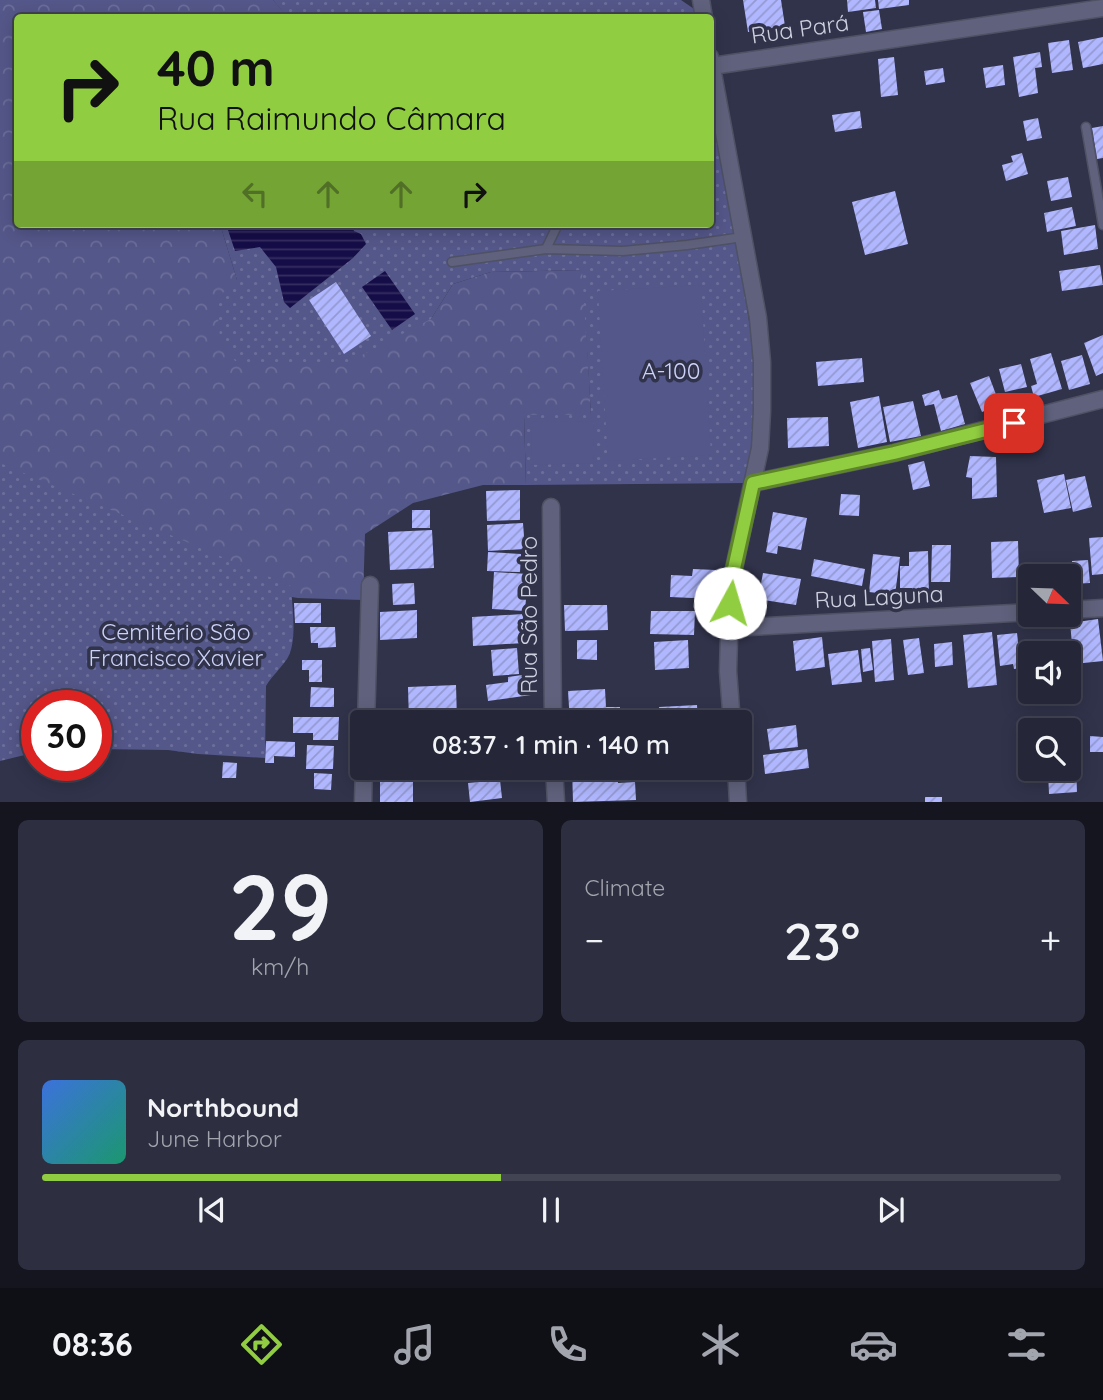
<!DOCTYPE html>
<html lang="en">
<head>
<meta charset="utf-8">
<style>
  :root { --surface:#252638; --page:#2d2e40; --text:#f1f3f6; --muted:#a3a5ae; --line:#424353; --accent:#91cd40 }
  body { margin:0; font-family:Quicksand,sans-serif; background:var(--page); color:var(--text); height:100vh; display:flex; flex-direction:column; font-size:26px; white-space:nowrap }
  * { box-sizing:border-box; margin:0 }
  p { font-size:23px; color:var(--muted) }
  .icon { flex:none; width:38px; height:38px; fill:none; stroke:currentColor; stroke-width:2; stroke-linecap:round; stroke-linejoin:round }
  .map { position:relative; height:802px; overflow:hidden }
  .side { display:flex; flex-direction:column; gap:18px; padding:18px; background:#14151f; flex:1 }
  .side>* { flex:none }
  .top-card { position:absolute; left:14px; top:14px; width:700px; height:214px; border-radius:7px; box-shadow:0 4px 18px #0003,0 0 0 2px var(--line); background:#91cd40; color:#111; overflow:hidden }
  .needle { width:46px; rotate:113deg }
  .buttons { position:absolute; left:1018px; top:564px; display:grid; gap:14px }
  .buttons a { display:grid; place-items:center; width:63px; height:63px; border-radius:7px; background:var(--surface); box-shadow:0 4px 18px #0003,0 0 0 2px var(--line); font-size:35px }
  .speed { position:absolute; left:21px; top:690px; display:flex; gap:14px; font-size:35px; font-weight:700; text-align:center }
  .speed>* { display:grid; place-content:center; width:91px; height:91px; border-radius:50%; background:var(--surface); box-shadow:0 4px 18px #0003,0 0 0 2px var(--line); line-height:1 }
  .speed .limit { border:10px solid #d22; background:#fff; color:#111 }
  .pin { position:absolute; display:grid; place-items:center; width:60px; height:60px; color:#fff; margin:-30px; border-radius:14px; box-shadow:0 4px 10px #0006 }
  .me { position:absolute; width:77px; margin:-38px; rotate:6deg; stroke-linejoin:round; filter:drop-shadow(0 0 5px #0008) }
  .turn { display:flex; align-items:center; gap:24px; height:147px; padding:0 28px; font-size:32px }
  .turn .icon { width:91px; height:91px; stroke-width:2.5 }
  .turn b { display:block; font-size:49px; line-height:60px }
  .lanes { display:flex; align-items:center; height:66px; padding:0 28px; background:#0003; justify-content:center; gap:35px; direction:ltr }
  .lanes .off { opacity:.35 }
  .big { font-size:52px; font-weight:600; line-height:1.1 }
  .side .tile { flex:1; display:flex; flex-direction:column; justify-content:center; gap:10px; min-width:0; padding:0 24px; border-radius:10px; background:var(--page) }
  .side .dial { align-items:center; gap:0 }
  .dial b { font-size:91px; line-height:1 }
  .song { display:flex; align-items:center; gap:21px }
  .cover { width:84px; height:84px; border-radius:10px; background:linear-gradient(135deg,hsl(220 70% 55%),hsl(160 70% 35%)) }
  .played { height:7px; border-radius:4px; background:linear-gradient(90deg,var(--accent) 45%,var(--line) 45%) }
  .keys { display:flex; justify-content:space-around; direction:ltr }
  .heat { display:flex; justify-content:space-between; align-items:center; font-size:38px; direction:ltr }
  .side .tiles { flex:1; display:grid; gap:18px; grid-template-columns:1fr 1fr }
  .tile:last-child { grid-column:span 2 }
  .trip { position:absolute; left:350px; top:710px; width:402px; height:70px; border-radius:7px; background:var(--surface); box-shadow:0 4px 18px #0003,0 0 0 2px var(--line); font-weight:600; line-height:70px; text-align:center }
  .tab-bar { display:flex; height:112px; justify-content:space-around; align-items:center; background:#0f0f16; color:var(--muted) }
  .tab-bar .icon { width:49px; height:49px }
  .tab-bar .active { color:var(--accent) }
  .tab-bar b { font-size:32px; color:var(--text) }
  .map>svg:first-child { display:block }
</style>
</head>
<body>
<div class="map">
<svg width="1103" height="802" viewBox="0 0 1103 802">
  <defs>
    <pattern id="forest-crowns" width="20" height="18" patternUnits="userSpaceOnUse" patternTransform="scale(1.75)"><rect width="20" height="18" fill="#545789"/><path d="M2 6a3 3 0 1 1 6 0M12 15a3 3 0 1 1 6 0" fill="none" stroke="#6b6e99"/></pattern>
    <pattern id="park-dots" width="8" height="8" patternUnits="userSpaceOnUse" patternTransform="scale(1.75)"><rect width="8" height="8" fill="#545789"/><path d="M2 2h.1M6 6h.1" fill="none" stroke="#6b6e99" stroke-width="1.8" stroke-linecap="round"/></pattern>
    <pattern id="water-rules" width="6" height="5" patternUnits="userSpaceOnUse" patternTransform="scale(1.75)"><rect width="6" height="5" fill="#150d47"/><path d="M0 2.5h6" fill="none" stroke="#362f61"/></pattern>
    <pattern id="building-hatch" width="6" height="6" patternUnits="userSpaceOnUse" patternTransform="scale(1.75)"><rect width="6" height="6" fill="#b0b7ff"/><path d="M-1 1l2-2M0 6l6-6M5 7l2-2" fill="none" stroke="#9499d0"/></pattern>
  </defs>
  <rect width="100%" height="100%" fill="#31334b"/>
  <path fill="url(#forest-crowns)" d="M0,0H273L288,17L18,18V224H220L237,280L431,319L453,284L491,272L583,270L591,415H524L526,485H483L413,503L365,534L363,600L298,598L279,595L0,478Z"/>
  <path fill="url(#park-dots)" d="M273,0H681L697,11L698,17L288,18Z
    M711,90L738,245L753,349L754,407L751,452L746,483L526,485L524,415H591L582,270L491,272L453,284L431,319L341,366L274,365L235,361L220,337L216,299L237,280L220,224H710Z
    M0,463L291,586C292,606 298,641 287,659C281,668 272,676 266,686L265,758L198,754L168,750L96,749V705H37V752L0,761Z"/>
  <path fill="#545789" d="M701,285L711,455L608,461L598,291Z
    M593,421L594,463L532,465L531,422Z"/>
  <path fill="url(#water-rules)" d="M226,224H351L354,231L361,234L366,244L353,258L290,308L284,302L276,267L260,247L235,251Z
    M385,271L415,314L392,330L362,287Z"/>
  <path fill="url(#building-hatch)" d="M743,0H781L785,26L748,32Z
    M847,0H875L876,8L848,12Z
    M878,0H909V5L879,9Z
    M879,10L882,29L866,32L863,12Z
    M1103,37V64L1083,68L1078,42Z
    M1069,40L1073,70L1052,73L1048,43Z
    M1040,52L1042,67L1035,68L1038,93L1019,97L1013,57Z
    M894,57L898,95L881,97L878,59Z
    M1003,65L1005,85L986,88L983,68Z
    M943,68L945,82L926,85L924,71Z
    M860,111L862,128L835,132L832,115Z
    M1038,118L1042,138L1027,141L1023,121Z
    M1103,126V158L1097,159L1092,128Z
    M1022,153L1028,174L1006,181L1002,165L1013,162L1011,156Z
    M1068,177L1072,197L1051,201L1047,181Z
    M895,191L908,244L865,255L852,202Z
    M1072,207L1076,226L1047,232L1044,213Z
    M1095,225L1098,249L1064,255L1061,231Z
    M1100,265L1103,285L1062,291L1059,271Z
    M336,282L371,336L344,354L309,300Z
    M1103,335V373L1096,376L1084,343Z
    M1051,353L1062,389L1034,397L1031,386L1037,384L1030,359Z
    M1082,355L1090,384L1069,390L1061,361Z
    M862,358L864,382L818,386L816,362Z
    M1021,364L1027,387L1005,392L999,369Z
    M989,376L1000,405L982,412L970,383Z
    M939,390L942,399L957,395L965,424L941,431L934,404L925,406L922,395Z
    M879,396L887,442L858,448L850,402Z
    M913,401L921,436L890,442L883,407Z
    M828,417L829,446L788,448L787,418Z
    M970,456L996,457L997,497L972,499V478L966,477Z
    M924,461L930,486L913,490L908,465Z
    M1064,474L1071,508L1044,513L1037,480Z
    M1085,476L1092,507L1073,512L1066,480Z
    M520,490V520L487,521L486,491Z
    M841,494L860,495L859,516L839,515Z
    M412,510H430V528H412Z
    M773,512L807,518L801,550L778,546L777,554L766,552Z
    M523,523L525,549L488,551L487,525Z
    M432,530L434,568L390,570L388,532Z
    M1103,537V574L1092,575L1089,538Z
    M1018,541L1019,577L992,578L991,542Z
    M932,545H951L950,582H931Z
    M928,551L929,598L912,599V588H900V566H909V552Z
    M488,552L521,554L520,572L487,571Z
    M873,554L900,557L895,595L869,592Z
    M814,559L865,569L862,586L811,576Z
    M1088,560L1090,583L1073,584L1072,561Z
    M693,569L716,570L715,599L670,597L671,575L692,576Z
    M494,572L528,574L525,611L492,609Z
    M763,573L801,579L796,605L758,599Z
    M414,583L415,604L393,605L392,584Z
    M294,603H321V623H295Z
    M564,605H607L608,630L565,631Z
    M417,610V638L380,640V612Z
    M651,611H695L694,635L650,634Z
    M523,614L524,643L473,646L472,617Z
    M1098,619L1103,661L1074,664L1070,623Z
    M310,627H335L336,647L318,648V643H311Z
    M992,632L997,685L968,688L963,635Z
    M1017,633L1021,668L1014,669L1013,664L1000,666L997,635Z
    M822,637L825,667L796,671L793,641Z
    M919,638L924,673L908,675L903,640Z
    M891,639L894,680L875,682L872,641Z
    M577,640H597V660L577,659Z
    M688,640L689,668L655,670L654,642Z
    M952,642L953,665L935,667L934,644Z
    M1045,643L1046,653H1032L1031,645Z
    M517,648L519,674L493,676L491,650Z
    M870,648L873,670L863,672L861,649Z
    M858,650L862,682L832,685L828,654Z
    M302,660H322V682H309V670H302Z
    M529,674L531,695L488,701L486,685L508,682V677Z
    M456,685L457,720L409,723L408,687Z
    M311,687L334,688V707H310Z
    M605,689L606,707H620V723H570L568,691Z
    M1037,691H1054L1055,698L1038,700Z
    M1057,691H1071L1072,704L1058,706Z
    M697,705L698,723H660L659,707Z
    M293,717H339L338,740H313V733H293Z
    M796,725L798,747L770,750L767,729Z
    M1090,736L1103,737V752H1090Z
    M266,741L295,742V757L274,756V763H265Z
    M307,745L334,746L333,769H306Z
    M807,749L809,768L765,774L763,755Z
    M223,762L237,763L236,778H222Z
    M1069,765H1076L1077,792L1049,794L1048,772L1063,771V768H1069Z
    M380,768H451V776L381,779Z
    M572,768H617L618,783L635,782L636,800L573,802Z
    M635,768H657L658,780L635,781Z
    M661,768H700V778L662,780Z
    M314,773L332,774L331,790L314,789Z
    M500,780L502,798L470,802L468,783Z
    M380,781H413V802H380Z
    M925,797H942V802H925Z"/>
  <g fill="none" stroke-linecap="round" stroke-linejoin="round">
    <g stroke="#4f5164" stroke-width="11">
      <path id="lane" d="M1086,127L1103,225
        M546,249L558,224
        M452,262L546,249L623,251L687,245L743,237"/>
    </g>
    <g stroke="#4f5164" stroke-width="19">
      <path id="street" d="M701,0L704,18
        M710,57L758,318L762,362V411L760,448L733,573L730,603L728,671L732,723
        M712,66L1103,8
        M753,483L894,453L1103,399
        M551,507L553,723
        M1069,610L1103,608
        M729,628L1031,612
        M366,723L370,585
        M554,768L556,802
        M736,768L738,802
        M363,802L364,768"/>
    </g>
    <use href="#lane" stroke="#60627d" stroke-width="8"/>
    <use href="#street" stroke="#60627d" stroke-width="16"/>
  </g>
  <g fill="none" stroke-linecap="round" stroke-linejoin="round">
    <g stroke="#5e852a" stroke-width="18">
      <path id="route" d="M730,603L733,573L753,483L894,453L1014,423"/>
    </g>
    <use href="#route" stroke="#91cd40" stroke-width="12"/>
  </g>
  <g text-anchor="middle" stroke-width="7" stroke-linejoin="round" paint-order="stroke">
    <g font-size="23" fill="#ced0df" stroke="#31334b">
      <text transform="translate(800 29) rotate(-8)" y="8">Rua Pará</text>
      <text transform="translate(879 597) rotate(-3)" y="8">Rua Laguna</text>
      <text transform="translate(529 615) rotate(-90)" y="8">Rua São Pedro</text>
    </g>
    <g font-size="23" fill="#cdd2f8" stroke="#31334b">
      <text x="671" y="379">A-100</text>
      <text x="176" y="640">Cemitério São<tspan x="176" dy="26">Francisco Xavier</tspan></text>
    </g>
  </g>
</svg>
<div class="buttons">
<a><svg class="needle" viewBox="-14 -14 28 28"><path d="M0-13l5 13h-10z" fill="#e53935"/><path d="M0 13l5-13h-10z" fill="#a3a5ae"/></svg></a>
<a><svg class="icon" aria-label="sound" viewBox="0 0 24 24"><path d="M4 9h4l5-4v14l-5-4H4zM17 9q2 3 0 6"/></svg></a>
<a><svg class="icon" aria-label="search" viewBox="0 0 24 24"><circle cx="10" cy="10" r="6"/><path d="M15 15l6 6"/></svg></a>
</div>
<div class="speed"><div class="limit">30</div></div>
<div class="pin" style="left:1014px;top:423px;background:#d93025"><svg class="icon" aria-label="arrive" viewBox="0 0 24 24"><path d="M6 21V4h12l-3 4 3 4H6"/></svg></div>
<svg class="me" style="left:730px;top:603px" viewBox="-20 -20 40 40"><circle r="19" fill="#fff"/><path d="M0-13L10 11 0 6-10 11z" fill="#91cd40"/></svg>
<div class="trip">08:37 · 1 min · 140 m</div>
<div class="top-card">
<div class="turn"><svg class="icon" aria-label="right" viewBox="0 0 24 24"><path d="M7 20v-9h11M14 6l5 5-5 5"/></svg><div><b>40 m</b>Rua Raimundo Câmara</div></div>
<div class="lanes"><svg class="icon off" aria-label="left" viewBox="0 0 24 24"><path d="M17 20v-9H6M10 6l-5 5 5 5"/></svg><svg class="icon off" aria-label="ahead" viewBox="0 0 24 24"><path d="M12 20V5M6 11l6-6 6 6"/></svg><svg class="icon off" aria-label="ahead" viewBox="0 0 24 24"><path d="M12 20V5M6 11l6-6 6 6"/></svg><svg class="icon" aria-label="right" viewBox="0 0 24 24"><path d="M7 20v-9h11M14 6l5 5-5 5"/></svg></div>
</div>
</div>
<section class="side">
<div class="tiles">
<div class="tile dial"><b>29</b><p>km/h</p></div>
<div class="tile"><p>Climate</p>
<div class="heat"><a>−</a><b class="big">23°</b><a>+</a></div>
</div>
<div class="tile">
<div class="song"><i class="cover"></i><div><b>Northbound</b><p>June Harbor</p></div></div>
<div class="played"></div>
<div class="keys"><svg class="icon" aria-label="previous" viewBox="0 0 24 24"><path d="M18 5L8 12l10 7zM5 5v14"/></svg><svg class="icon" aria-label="pause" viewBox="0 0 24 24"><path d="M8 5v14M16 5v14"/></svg><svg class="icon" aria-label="next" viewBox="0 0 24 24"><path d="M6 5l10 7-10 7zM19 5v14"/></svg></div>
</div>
</div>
</section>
<nav class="tab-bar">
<b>08:36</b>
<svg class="icon active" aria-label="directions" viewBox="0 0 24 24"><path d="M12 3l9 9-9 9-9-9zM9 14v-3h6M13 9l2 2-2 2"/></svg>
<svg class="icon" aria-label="music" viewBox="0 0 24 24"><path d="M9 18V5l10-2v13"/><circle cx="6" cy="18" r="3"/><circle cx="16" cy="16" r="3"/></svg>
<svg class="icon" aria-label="phone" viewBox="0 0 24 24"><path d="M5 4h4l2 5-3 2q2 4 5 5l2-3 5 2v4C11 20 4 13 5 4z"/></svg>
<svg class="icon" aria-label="climate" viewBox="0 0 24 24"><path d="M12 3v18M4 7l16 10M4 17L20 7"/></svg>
<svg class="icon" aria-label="car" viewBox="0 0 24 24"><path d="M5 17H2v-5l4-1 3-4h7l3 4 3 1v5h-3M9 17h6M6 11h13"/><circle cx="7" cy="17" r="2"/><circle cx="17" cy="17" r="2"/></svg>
<svg class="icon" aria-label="filters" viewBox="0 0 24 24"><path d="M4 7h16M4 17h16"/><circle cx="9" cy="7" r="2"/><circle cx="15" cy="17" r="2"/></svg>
</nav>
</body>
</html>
